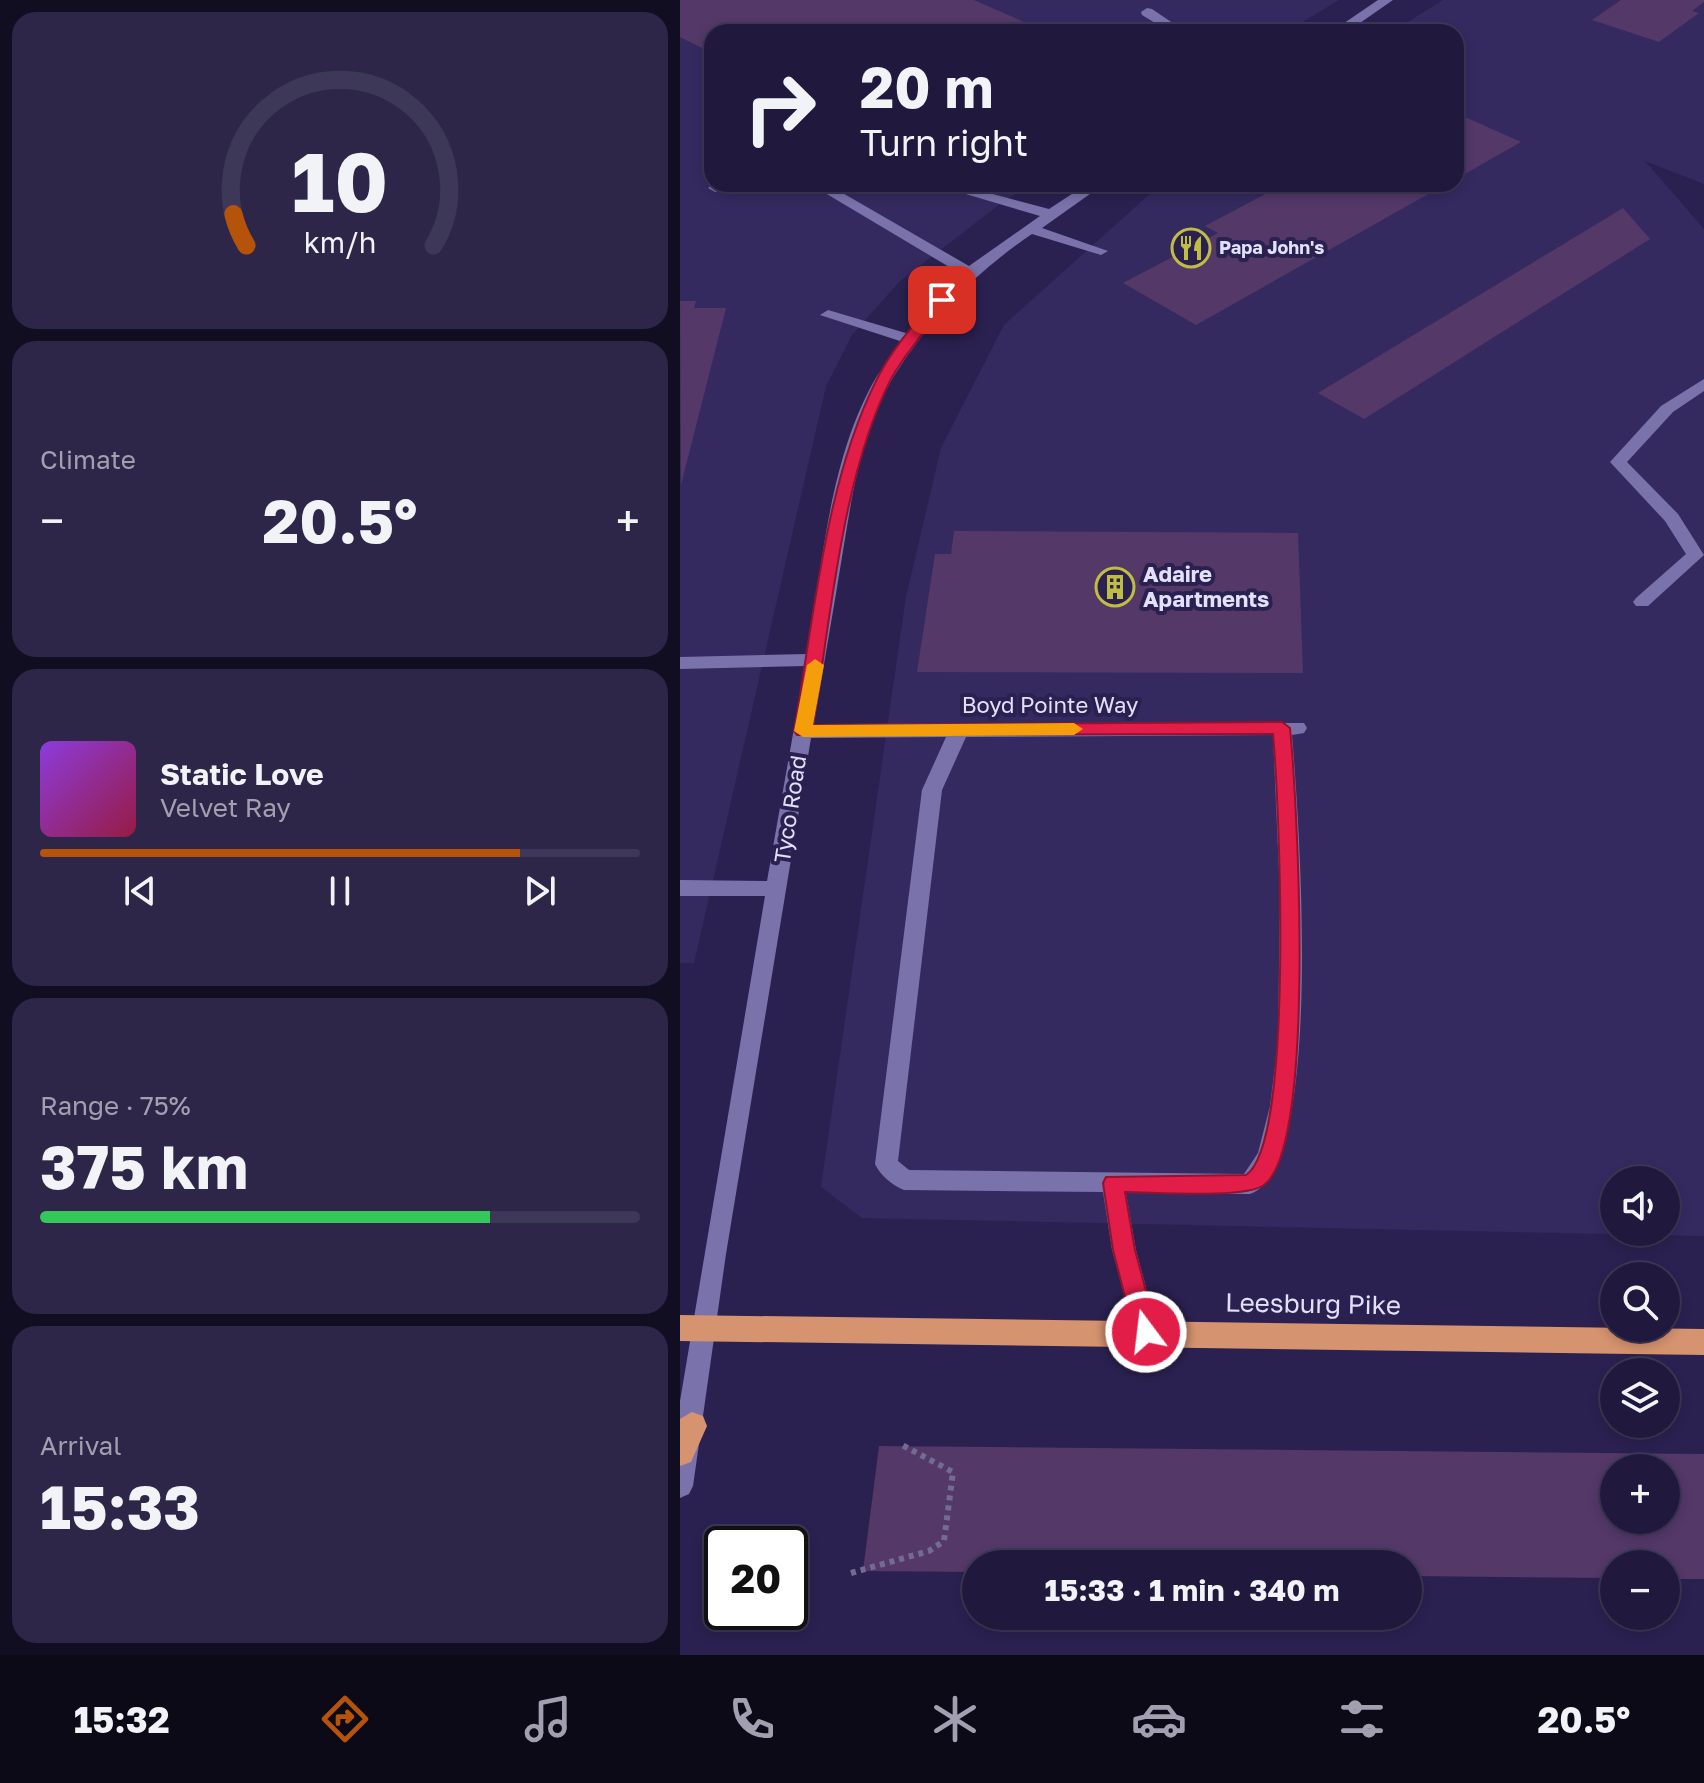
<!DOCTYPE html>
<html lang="en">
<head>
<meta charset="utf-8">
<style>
  :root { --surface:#20193d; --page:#2d2648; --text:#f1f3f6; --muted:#a2a0b0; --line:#3d3857; --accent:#b45309 }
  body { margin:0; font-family:"Golos Text",sans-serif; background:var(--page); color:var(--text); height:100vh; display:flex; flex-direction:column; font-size:30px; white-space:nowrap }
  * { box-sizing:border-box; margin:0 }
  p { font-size:26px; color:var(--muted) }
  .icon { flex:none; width:44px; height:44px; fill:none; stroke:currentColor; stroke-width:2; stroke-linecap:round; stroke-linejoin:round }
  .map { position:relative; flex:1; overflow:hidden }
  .panel { display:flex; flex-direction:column; gap:12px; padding:12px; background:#120e22; width:680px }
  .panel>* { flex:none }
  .guide { position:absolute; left:24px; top:24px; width:760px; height:168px; border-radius:24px; box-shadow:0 4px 12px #0003,0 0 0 2px var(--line); background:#20193d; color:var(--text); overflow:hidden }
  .fabs { position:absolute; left:920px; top:1166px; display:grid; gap:16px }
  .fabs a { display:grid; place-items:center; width:80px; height:80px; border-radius:50%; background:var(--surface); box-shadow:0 4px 12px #0003,0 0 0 2px var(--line); font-size:40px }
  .speed { position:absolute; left:24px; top:1526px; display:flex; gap:16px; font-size:40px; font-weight:700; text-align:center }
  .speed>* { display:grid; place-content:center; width:104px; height:104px; border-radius:50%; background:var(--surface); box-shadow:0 4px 12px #0003,0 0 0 2px var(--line); line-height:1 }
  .speed .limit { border:4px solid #111; border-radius:12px; background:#fff; color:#111 }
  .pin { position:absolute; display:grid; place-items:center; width:68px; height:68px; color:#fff; margin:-34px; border-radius:16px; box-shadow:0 4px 12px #0006 }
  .me { position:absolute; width:88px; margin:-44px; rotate:345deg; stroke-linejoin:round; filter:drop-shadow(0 0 6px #0008) }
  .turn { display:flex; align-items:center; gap:28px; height:168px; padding:0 24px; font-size:36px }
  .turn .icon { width:104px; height:104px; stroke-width:2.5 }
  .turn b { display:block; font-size:56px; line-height:68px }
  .big { font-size:60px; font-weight:700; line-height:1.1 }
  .panel .card { flex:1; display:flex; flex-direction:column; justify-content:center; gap:12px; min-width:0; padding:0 28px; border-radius:24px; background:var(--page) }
  .panel .dial { align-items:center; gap:0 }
  .dial svg { height:208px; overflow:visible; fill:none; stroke:var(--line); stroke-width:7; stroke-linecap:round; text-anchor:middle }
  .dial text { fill:var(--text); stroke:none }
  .song { display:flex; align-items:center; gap:24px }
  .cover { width:96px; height:96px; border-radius:12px; background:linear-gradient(135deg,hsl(270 70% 55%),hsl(340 70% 35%)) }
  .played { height:8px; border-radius:4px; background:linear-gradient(90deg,var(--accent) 80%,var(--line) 80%) }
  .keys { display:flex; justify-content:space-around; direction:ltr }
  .heat { display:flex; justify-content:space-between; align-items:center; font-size:44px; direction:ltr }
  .charge { height:12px; border-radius:6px; background:linear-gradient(90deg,#34c759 75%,var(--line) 0) }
  .trip { position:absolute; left:282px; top:1550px; width:460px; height:80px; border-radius:40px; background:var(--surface); box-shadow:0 4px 12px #0003,0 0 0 2px var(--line); font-weight:700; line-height:80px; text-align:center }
  .tab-bar { display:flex; height:128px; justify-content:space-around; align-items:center; background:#0d0a18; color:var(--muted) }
  .tab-bar .icon { width:56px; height:56px }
  .tab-bar .selected { color:var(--accent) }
  .tab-bar b { font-size:36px; color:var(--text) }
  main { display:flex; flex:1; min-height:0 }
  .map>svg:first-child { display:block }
</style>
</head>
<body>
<main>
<section class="panel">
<div class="card dial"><svg viewBox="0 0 100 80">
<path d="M14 69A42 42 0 1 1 86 69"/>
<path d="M14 69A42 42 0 0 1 9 57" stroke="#b45309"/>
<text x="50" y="56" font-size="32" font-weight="700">10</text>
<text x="50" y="72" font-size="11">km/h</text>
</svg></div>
<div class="card"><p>Climate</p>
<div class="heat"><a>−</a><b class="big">20.5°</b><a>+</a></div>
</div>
<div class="card">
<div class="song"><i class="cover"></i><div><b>Static Love</b><p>Velvet Ray</p></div></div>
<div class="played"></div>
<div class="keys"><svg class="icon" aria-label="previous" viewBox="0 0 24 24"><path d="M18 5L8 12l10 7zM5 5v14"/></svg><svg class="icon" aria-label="pause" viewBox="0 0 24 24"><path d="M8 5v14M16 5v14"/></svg><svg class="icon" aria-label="next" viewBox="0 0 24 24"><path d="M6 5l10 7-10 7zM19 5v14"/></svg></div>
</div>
<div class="card"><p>Range · 75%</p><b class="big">375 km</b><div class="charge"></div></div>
<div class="card"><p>Arrival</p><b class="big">15:33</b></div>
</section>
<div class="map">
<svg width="1024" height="1655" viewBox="0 0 1024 1655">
  <rect width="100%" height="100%" fill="#2b2151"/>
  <path fill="#352a60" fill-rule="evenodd" d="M0,0H659L606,32H32V184H352L325,200L219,282L172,335L146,386L14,963H0Z
    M763,0H1024V184L965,161L1024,229V1236L182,1218L141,1187L226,597L261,448L324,325L481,184H776V32H712ZM934,1180H986V1232H934Z"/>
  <path fill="#533868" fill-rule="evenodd" d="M0,0H294L367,32H32V53L0,37Z
    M941,0H1024V2L1012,11L1019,13L979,42L912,20Z
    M776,113L841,142L776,179Z
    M604,184H766L516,325L443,283L538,233L525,226Z
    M943,208L970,239L684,419L638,393Z
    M0,301H16L14,308H46L1,485Z
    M274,531L618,533L623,673L237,672L255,554H271Z
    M199,1446L1024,1454V1579H986V1564H934V1578L728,1576V1564H296V1572L183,1571ZM934,1468H986V1520H934Z"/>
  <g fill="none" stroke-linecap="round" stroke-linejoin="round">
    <path stroke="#726b92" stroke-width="6" stroke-dasharray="5 5" stroke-linecap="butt" d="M171,1573L249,1551L264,1541L273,1472L220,1444"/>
    <path fill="#7a73ab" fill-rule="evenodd" d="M698,0H713L667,32H651Z
      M467,8L472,9L506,32H490L462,15L461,12Z
      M33,184H57L35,192L28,188Z
      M130,184H147L289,266L360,216L252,184H275L369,209L407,184H424L362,228L428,251L421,255L352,234C296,272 250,318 214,376C181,430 172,496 162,557C153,613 143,668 134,724L624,723L627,728L624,733L612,735C618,807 646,1168 570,1194L446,1193L456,1250L478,1332L475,1340L466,1343L457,1340L432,1250L423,1192L224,1190C212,1185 200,1175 195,1164L242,790L266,737L131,738L46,1254L13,1486L9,1494L0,1498V1401L85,896H0V880L87,881L125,666L0,669V657L127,654C143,563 149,457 197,376C205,364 215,353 223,342L140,315L148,310L229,334L257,297L281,274ZM593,735L600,895L598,1042L590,1106L578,1153L564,1174L229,1170L218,1161L262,790L286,737Z
      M1024,379V391L993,412L947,462L998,514L1024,555L968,606H956L953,602L956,598L1006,554L985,521L930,462L981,406Z"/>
    <path fill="#d6936f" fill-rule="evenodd" d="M0,1315L1024,1329V1355L0,1341Z
      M12,1412L23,1416L27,1426L11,1462L0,1466V1419Z"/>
  </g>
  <path fill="#e11d48" stroke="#92132f" stroke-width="2" d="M257,297L269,300C250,326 227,350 211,379C162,475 151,617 133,725L602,722L610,728C617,799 637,1146 584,1185C566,1199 473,1192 445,1192L455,1250L477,1332L473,1339L466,1342L458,1339L454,1332L433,1250L423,1183L426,1177L566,1175C615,1143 599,799 593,734L117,735L114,731C134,618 145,483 196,381C211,350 235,323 257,297Z"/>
  <path fill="#f59e0b" d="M135,659L144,665L133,725L394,723L403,729L394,735L123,737L114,731L127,665Z"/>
  <defs>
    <g id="restaurant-ring" transform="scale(2)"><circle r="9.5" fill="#2b2151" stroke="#bfbe42" stroke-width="1.5"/><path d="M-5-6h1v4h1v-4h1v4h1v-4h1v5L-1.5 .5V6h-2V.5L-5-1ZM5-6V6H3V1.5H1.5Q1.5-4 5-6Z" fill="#bfbe42"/></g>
    <g id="building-ring" transform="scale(2)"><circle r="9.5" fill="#2b2151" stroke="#bfbe42" stroke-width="1.5"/><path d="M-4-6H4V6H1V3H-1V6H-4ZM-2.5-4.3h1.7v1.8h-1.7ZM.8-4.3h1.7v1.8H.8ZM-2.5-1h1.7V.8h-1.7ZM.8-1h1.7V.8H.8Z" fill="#bfbe42"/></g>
  </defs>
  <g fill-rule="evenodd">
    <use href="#restaurant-ring" x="511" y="248"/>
    <use href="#building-ring" x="435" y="587"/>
  </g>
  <g text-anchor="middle" stroke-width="8" stroke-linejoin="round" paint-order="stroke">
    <g font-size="18" font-weight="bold" fill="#e3e1fa" stroke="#2b2151" text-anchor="start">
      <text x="539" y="254">Papa John's</text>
    </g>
    <g font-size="22" font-weight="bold" fill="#e3e1fa" stroke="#2b2151" text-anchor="start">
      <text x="463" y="582">Adaire<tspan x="463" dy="25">Apartments</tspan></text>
    </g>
    <g font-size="22" fill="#e3e1fa" stroke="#2b2151">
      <text x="370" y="713">Boyd Pointe Way</text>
      <text transform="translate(110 809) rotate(-81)" y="8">Tyco Road</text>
    </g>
    <g font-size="26" fill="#e3e1fa" stroke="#2b2151">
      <text transform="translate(633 1304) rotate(1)" y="9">Leesburg Pike</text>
    </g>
  </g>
</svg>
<div class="fabs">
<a><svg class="icon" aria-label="sound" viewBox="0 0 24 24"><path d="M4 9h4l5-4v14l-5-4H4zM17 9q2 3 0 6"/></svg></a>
<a><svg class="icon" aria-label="search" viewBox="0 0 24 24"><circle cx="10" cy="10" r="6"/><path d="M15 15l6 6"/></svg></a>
<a><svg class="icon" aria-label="layers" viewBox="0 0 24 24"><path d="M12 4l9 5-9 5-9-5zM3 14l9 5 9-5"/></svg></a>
<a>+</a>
<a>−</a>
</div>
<div class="speed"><div class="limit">20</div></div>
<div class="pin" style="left:262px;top:300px;background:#d93025"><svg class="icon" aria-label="arrive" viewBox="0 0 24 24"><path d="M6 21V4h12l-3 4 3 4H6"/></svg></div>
<svg class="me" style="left:466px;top:1332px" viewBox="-20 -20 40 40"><circle r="17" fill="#e11d48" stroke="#fff" stroke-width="3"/><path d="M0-11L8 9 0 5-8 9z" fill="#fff"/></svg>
<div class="trip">15:33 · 1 min · 340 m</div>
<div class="guide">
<div class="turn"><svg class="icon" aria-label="right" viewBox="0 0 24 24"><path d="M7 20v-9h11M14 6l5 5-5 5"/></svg><div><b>20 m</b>Turn right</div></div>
</div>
</div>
</main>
<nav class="tab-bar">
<b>15:32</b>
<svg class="icon selected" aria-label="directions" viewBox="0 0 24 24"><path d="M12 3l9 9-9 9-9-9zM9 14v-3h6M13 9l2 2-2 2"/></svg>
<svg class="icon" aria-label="music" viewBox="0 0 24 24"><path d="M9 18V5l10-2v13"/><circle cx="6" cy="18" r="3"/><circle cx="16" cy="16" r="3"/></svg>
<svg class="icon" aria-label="phone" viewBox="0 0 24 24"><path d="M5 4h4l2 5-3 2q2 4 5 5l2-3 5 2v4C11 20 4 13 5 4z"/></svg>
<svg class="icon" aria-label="climate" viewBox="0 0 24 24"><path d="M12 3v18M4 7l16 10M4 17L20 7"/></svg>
<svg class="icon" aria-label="car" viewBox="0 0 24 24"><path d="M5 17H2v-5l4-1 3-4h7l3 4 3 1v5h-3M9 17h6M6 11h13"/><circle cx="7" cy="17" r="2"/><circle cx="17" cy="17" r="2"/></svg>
<svg class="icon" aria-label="filters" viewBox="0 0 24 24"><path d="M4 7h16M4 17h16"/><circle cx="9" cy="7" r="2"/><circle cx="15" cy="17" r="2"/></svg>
<b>20.5°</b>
</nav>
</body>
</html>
